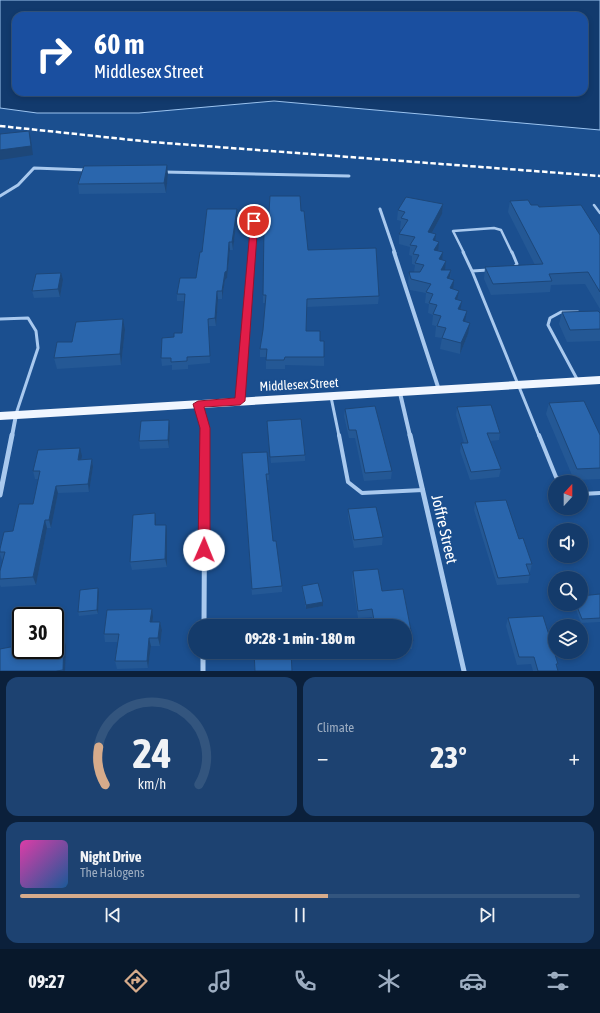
<!DOCTYPE html>
<html lang="en">
<head>
<meta charset="utf-8">
<style>
  :root { --surface:#143b6b; --page:#1d4271; --text:#f1f3f6; --muted:#9dadc1; --line:#33557e; --accent:#d6ab8b }
  body { margin:0; font-family:"Asap Condensed",sans-serif; background:var(--page); color:var(--text); height:100vh; display:flex; flex-direction:column; font-size:15px; white-space:nowrap }
  * { box-sizing:border-box; margin:0 }
  p { font-size:13px; color:var(--muted) }
  .icon { flex:none; width:22px; height:22px; fill:none; stroke:currentColor; stroke-width:2; stroke-linecap:round; stroke-linejoin:round }
  .map { position:relative; height:671px; overflow:hidden }
  .side { display:flex; flex-direction:column; gap:6px; padding:6px; background:#0b203b; flex:1 }
  .side>* { flex:none }
  .guide { position:absolute; left:12px; top:12px; width:576px; height:84px; border-radius:12px; box-shadow:0 2px 6px #0003,0 0 0 1px var(--line); background:#1a4fa0; color:#fff; overflow:hidden }
  .needle { width:26px; rotate:21deg }
  .controls { position:absolute; left:548px; top:475px; display:grid; gap:8px }
  .controls a { display:grid; place-items:center; width:40px; height:40px; border-radius:50%; background:var(--surface); box-shadow:0 2px 6px #0003,0 0 0 1px var(--line); font-size:20px }
  .speed { position:absolute; left:12px; top:607px; display:flex; gap:8px; font-size:20px; font-weight:700; text-align:center }
  .speed>* { display:grid; place-content:center; width:52px; height:52px; border-radius:50%; background:var(--surface); box-shadow:0 2px 6px #0003,0 0 0 1px var(--line); line-height:1 }
  .speed .limit { border:2px solid #111; border-radius:6px; background:#fff; color:#111 }
  .pin { position:absolute; display:grid; place-items:center; width:34px; height:34px; color:#fff; margin:-17px; border:2px solid #fff; border-radius:50%; box-shadow:0 1px 4px #0007 }
  .me { position:absolute; width:44px; margin:-22px; rotate:1deg; stroke-linejoin:round; filter:drop-shadow(0 0 3px #0008) }
  .turn { display:flex; align-items:center; gap:14px; height:84px; padding:0 16px; font-size:18px }
  .turn .icon { width:52px; height:52px; stroke-width:2.5 }
  .turn b { display:block; font-size:28px; line-height:34px }
  .big { font-size:30px; font-weight:800; line-height:1.1 }
  .side .tile { flex:1; display:flex; flex-direction:column; justify-content:center; gap:6px; min-width:0; padding:0 14px; border-radius:12px; background:var(--page) }
  .side .dial { align-items:center; gap:0 }
  .dial svg { height:104px; overflow:visible; fill:none; stroke:var(--line); stroke-width:7; stroke-linecap:round; text-anchor:middle }
  .dial text { fill:var(--text); stroke:none }
  .song { display:flex; align-items:center; gap:12px }
  .cover { width:48px; height:48px; border-radius:6px; background:linear-gradient(135deg,hsl(320 70% 55%),hsl(210 70% 35%)) }
  .played { height:4px; border-radius:2px; background:linear-gradient(90deg,var(--accent) 55%,var(--line) 55%) }
  .keys { display:flex; justify-content:space-around; direction:ltr }
  .heat { display:flex; justify-content:space-between; align-items:center; font-size:22px; direction:ltr }
  .side .tiles { flex:1; display:grid; gap:6px; grid-template-columns:1fr 1fr }
  .tile:last-child { grid-column:span 2 }
  .trip { position:absolute; left:188px; top:619px; width:224px; height:40px; border-radius:20px; background:var(--surface); box-shadow:0 2px 6px #0003,0 0 0 1px var(--line); font-weight:800; line-height:40px; text-align:center }
  .tabs { display:flex; height:64px; justify-content:space-around; align-items:center; background:#08182b; color:var(--muted) }
  .tabs .icon { width:28px; height:28px }
  .tabs .active { color:var(--accent) }
  .tabs b { font-size:18px; color:var(--text) }
  .map>svg:first-child { display:block }
</style>
</head>
<body>
<div class="map">
<svg width="600" height="671" viewBox="0 0 600 671">
  <rect width="100%" height="100%" fill="#1b4f8f"/>
  <path fill="#123a6d" stroke="#9cc4f0" fill-rule="evenodd" d="M0,0H600V130L274,101L139,113H37L0,108ZM16,16H584V92H16Z"/>
  <g fill="none" stroke-linecap="round" stroke-linejoin="round">
    <path stroke="#a9c9ee" stroke-width="2.5" d="M594,205L600,213
      M464,253L453,231L494,228L501,230L512,253"/>
    <path stroke="#a9c9ee" stroke-width="3" d="M463,252L472,271
      M512,252L517,264L513,268
      M488,270L472,271L539,436
      M0,319L28,318L36,331L38,348L16,414
      M577,379L548,325L550,318L561,312H578
      M331,397L339,436"/>
    <path stroke="#a9c9ee" stroke-width="4" d="M339,435L348,482L362,493L423,490
      M539,435L556,477L564,482
      M581,494L600,493"/>
    <path stroke="#a9c9ee" stroke-width="3" d="M164,172L349,176
      M0,196L18,185L34,168L87,170
      M380,209L395,253
      M251,253L255,206"/>
    <path stroke="#a9c9ee" stroke-width="4" d="M394,252L439,390
      M400,393L410,436
      M240,401L251,252
      M198,404L205,428V436
      M12,436L16,415"/>
    <path stroke="#a9c9ee" stroke-width="5" d="M410,435L464,671
      M0,495L12,435
      M204,626L205,435
      M203,652V671"/>
    <path fill="#f0f6ff" fill-rule="evenodd" d="M600,376V384L0,420V412Z"/>
    <path stroke="#fff" stroke-width="2.5" stroke-dasharray="5.5 2.5" stroke-linecap="butt" d="M0,126L152,142L600,176"/>
  </g>
  <path fill="#245895" d="M168,174L166,193L79,194L78,184Z
    M510,201L539,207L600,235V309L585,284L551,285L550,292L491,295L484,279L485,267L535,265L508,212Z
    M443,204L442,214L432,233L436,234L435,241L438,250L443,252L442,260L446,261L445,270H451L450,279L453,289L459,291L457,300L462,301L460,310L465,322L468,334L460,354L440,349L442,338L435,337L436,326L432,325L433,315L428,313L429,304L425,303L426,293L410,290L408,283L409,272H414L415,265L412,264V256L409,255L410,247L399,244V234L402,229H400L401,221L397,220L398,210Z
    M301,211L308,250L379,296L378,304L307,307L306,331L320,341H324V366L285,365V369H266V357H260V349L263,330L265,303H263V295L268,228Z
    M237,216L233,250H230L227,278L225,280L222,299H218L216,326H209L210,363L188,365V369L172,370V365L162,366L161,358L174,337L182,333L185,301H177V294L196,278L202,252Z
    M63,280L60,297L34,298L32,291Z
    M562,312L600,313V341L567,342L559,324Z
    M125,330L121,365L57,369L54,358Z
    M549,403L600,435V479L574,480L546,414Z
    M457,407L500,433L499,440L490,441L501,469L499,477L470,480L460,451L461,443H464L456,415Z
    M345,409L392,471L391,479L364,481L355,438H349L344,416Z
    M267,421L305,455V461L271,463Z
    M170,428L169,448L140,449L139,441Z
    M242,453L269,474V480H266L273,541L282,586V592L252,595Z
    M82,456L81,460L92,459L93,467L89,492L58,493L51,528H47L36,585L1,587L0,585V571L3,560H2L0,554V549L33,504L39,479H35L33,471Z
    M475,502L519,539L532,564L530,572H529L530,575L528,583L497,585L474,510Z
    M348,509L383,537L382,545L354,548L348,517Z
    M155,513L156,521V525L167,532V567L132,570L130,562Z
    M378,569L382,591L403,589L413,641L412,649H405V626H373L372,617L358,618L352,579L353,571Z
    M302,586L323,602V606L306,609L302,589Z
    M99,592L98,614L79,616L78,612Z
    M600,594V622L581,623L574,604H581Z
    M153,617V622H160L162,630L160,646H151L148,668L117,669L115,661L118,642H105L104,634Z
    M508,618L558,664L557,667L558,671H533L531,664L517,665L506,626Z"/>
  <path fill="#1d4779" d="M29,131L31,140L33,155L0,160V150Z
    M167,165L168,174L166,193L164,183Z
    M443,204L442,214L427,242L428,232Z
    M237,209V216L233,250L232,242Z
    M436,234L435,244L433,240Z
    M229,242L230,250L227,278L225,280L222,299V291Z
    M439,242L438,252L434,250Z
    M443,252L442,262L439,259Z
    M446,261L445,271L441,270Z
    M451,270L449,281L447,278Z
    M61,273L63,280L60,297L58,289Z
    M454,280L453,290L450,288Z
    M217,291L218,299L216,326L215,318Z
    M459,291L457,301L455,299Z
    M462,301L460,312L458,309Z
    M467,311L465,322L463,321Z
    M123,319L125,330L121,365L120,354Z
    M470,323L468,334L460,354L461,343Z
    M169,420L170,428L169,448L168,440Z
    M80,448L82,456L80,467L78,460Z
    M92,459L93,467L89,492L88,484Z
    M56,486L58,493L51,528L49,520Z
    M155,513L156,521V533L155,525Z
    M45,520L47,528L36,585L33,577Z
    M166,525L167,532V567L165,559Z
    M98,588L99,592L98,614L97,610Z
    M323,602V606L306,609V605Z
    M152,609L153,617L152,630L150,622Z
    M160,622L162,630L160,646L158,638Z
    M149,638L151,646L148,668L147,661Z
    M64,639L66,646L65,671H63V670Z"/>
  <path fill="#2a66ad" stroke="#1d4779" d="M29,131L31,146L0,150V134Z
    M167,165L164,183L78,184L84,166Z
    M270,196H300L301,211H304L308,250L376,248L379,296L307,299L306,331H320V341H324V357H285L284,360H266L267,349H260L263,330L266,295H263L264,228H268Z
    M406,197L443,204L428,232L436,234L433,240L439,242L434,250L443,252L439,259L446,261L441,270H451L447,278L454,280L450,288L459,291L455,299L462,301L458,309L467,311L463,321L470,323L461,343L442,338L446,328L437,326L441,316L433,314L437,305L429,303L433,294L426,292L431,284L411,279L409,272H420L424,265L415,263L419,255L413,254L417,246L410,245L415,237L399,234L408,220L401,218L405,212L398,210Z
    M528,200L531,205H538L539,207L581,205L600,235V292L588,272L549,274L552,281L493,284L485,267L543,264L510,201Z
    M207,209H237L232,242H229L227,271L225,272L222,291H217L215,318L208,319L210,356L187,357V361L171,362V358H161L162,338L174,337V333H182L185,294H177L180,278H196L200,252H202Z
    M61,273L58,289L32,291L36,274Z
    M598,311L600,313V329L570,330L562,312Z
    M123,319L120,354L54,358L57,342H72L76,322Z
    M584,401L600,435V468L577,469L549,403Z
    M491,405L500,433H487L501,469L471,472L461,443H468L457,407Z
    M375,406L392,471L365,473L356,430H349L345,409Z
    M301,419L305,455L270,457L267,421Z
    M169,420L168,440L139,441L141,421Z
    M80,448L78,460L92,459L88,484L56,486L49,520H45L33,577L0,579V571L5,552H0V549L4,532L13,531L19,504H33L40,471H33L38,450Z
    M267,452L269,474H266L273,541H276L282,586L252,589L242,453Z
    M506,500L519,539L523,538L532,564H526L530,575L498,578L475,502Z
    M376,507L383,537L354,540L348,509Z
    M155,513V525H166L165,559L130,562L133,515Z
    M378,569L382,591L403,589L413,641H405V626H375L372,609L358,611L353,571Z
    M318,583L323,602L306,605L302,586Z
    M98,588L97,610L78,612L80,590Z
    M600,594V618L582,619L576,604H581V596Z
    M152,609L150,622H160L158,638H149L147,661H115L119,634H104L107,610Z
    M543,616L558,664H556L558,671H538L534,657H519L508,618Z
    M64,639L63,670L56,671H0V649L21,645V650H55V640Z
    M254,652H291L292,671H255Z"/>
  <path fill="#e11d48" stroke="#92132f" d="M251,219L258,221L245,401L240,405L204,407L210,428V550L208,553L204,555L200,553L198,550L200,428L193,404L198,401L235,398Z"/>
  <g text-anchor="middle" stroke-width="4" stroke-linejoin="round" paint-order="stroke">
    <g font-size="13" fill="#fff" stroke="#1b4f8f">
      <text transform="translate(299 384) rotate(-3)" y="5">Middlesex Street</text>
    </g>
    <g font-size="16" fill="#fff" stroke="#1b4f8f">
      <text transform="translate(445 529) rotate(77)" y="6">Joffre Street</text>
    </g>
  </g>
</svg>
<div class="controls">
<a><svg class="needle" viewBox="-14 -14 28 28"><path d="M0-13l5 13h-10z" fill="#e53935"/><path d="M0 13l5-13h-10z" fill="#9dadc1"/></svg></a>
<a><svg class="icon" aria-label="sound" viewBox="0 0 24 24"><path d="M4 9h4l5-4v14l-5-4H4zM17 9q2 3 0 6"/></svg></a>
<a><svg class="icon" aria-label="search" viewBox="0 0 24 24"><circle cx="10" cy="10" r="6"/><path d="M15 15l6 6"/></svg></a>
<a><svg class="icon" aria-label="layers" viewBox="0 0 24 24"><path d="M12 4l9 5-9 5-9-5zM3 14l9 5 9-5"/></svg></a>
</div>
<div class="speed"><div class="limit">30</div></div>
<div class="pin" style="left:254px;top:221px;background:#d93025"><svg class="icon" aria-label="arrive" viewBox="0 0 24 24"><path d="M6 21V4h12l-3 4 3 4H6"/></svg></div>
<svg class="me" style="left:204px;top:550px" viewBox="-20 -20 40 40"><circle r="19" fill="#fff"/><path d="M0-13L10 11 0 6-10 11z" fill="#e11d48"/></svg>
<div class="trip">09:28 · 1 min · 180 m</div>
<div class="guide">
<div class="turn"><svg class="icon" aria-label="right" viewBox="0 0 24 24"><path d="M7 20v-9h11M14 6l5 5-5 5"/></svg><div><b>60 m</b>Middlesex Street</div></div>
</div>
</div>
<section class="side">
<div class="tiles">
<div class="tile dial"><svg viewBox="0 0 100 80">
<path d="M14 69A42 42 0 1 1 86 69"/>
<path d="M14 69A42 42 0 0 1 9 40" stroke="#d6ab8b"/>
<text x="50" y="56" font-size="32" font-weight="700">24</text>
<text x="50" y="72" font-size="11">km/h</text>
</svg></div>
<div class="tile"><p>Climate</p>
<div class="heat"><a>−</a><b class="big">23°</b><a>+</a></div>
</div>
<div class="tile">
<div class="song"><i class="cover"></i><div><b>Night Drive</b><p>The Halogens</p></div></div>
<div class="played"></div>
<div class="keys"><svg class="icon" aria-label="previous" viewBox="0 0 24 24"><path d="M18 5L8 12l10 7zM5 5v14"/></svg><svg class="icon" aria-label="pause" viewBox="0 0 24 24"><path d="M8 5v14M16 5v14"/></svg><svg class="icon" aria-label="next" viewBox="0 0 24 24"><path d="M6 5l10 7-10 7zM19 5v14"/></svg></div>
</div>
</div>
</section>
<nav class="tabs">
<b>09:27</b>
<svg class="icon active" aria-label="directions" viewBox="0 0 24 24"><path d="M12 3l9 9-9 9-9-9zM9 14v-3h6M13 9l2 2-2 2"/></svg>
<svg class="icon" aria-label="music" viewBox="0 0 24 24"><path d="M9 18V5l10-2v13"/><circle cx="6" cy="18" r="3"/><circle cx="16" cy="16" r="3"/></svg>
<svg class="icon" aria-label="phone" viewBox="0 0 24 24"><path d="M5 4h4l2 5-3 2q2 4 5 5l2-3 5 2v4C11 20 4 13 5 4z"/></svg>
<svg class="icon" aria-label="climate" viewBox="0 0 24 24"><path d="M12 3v18M4 7l16 10M4 17L20 7"/></svg>
<svg class="icon" aria-label="car" viewBox="0 0 24 24"><path d="M5 17H2v-5l4-1 3-4h7l3 4 3 1v5h-3M9 17h6M6 11h13"/><circle cx="7" cy="17" r="2"/><circle cx="17" cy="17" r="2"/></svg>
<svg class="icon" aria-label="filters" viewBox="0 0 24 24"><path d="M4 7h16M4 17h16"/><circle cx="9" cy="7" r="2"/><circle cx="15" cy="17" r="2"/></svg>
</nav>
</body>
</html>
